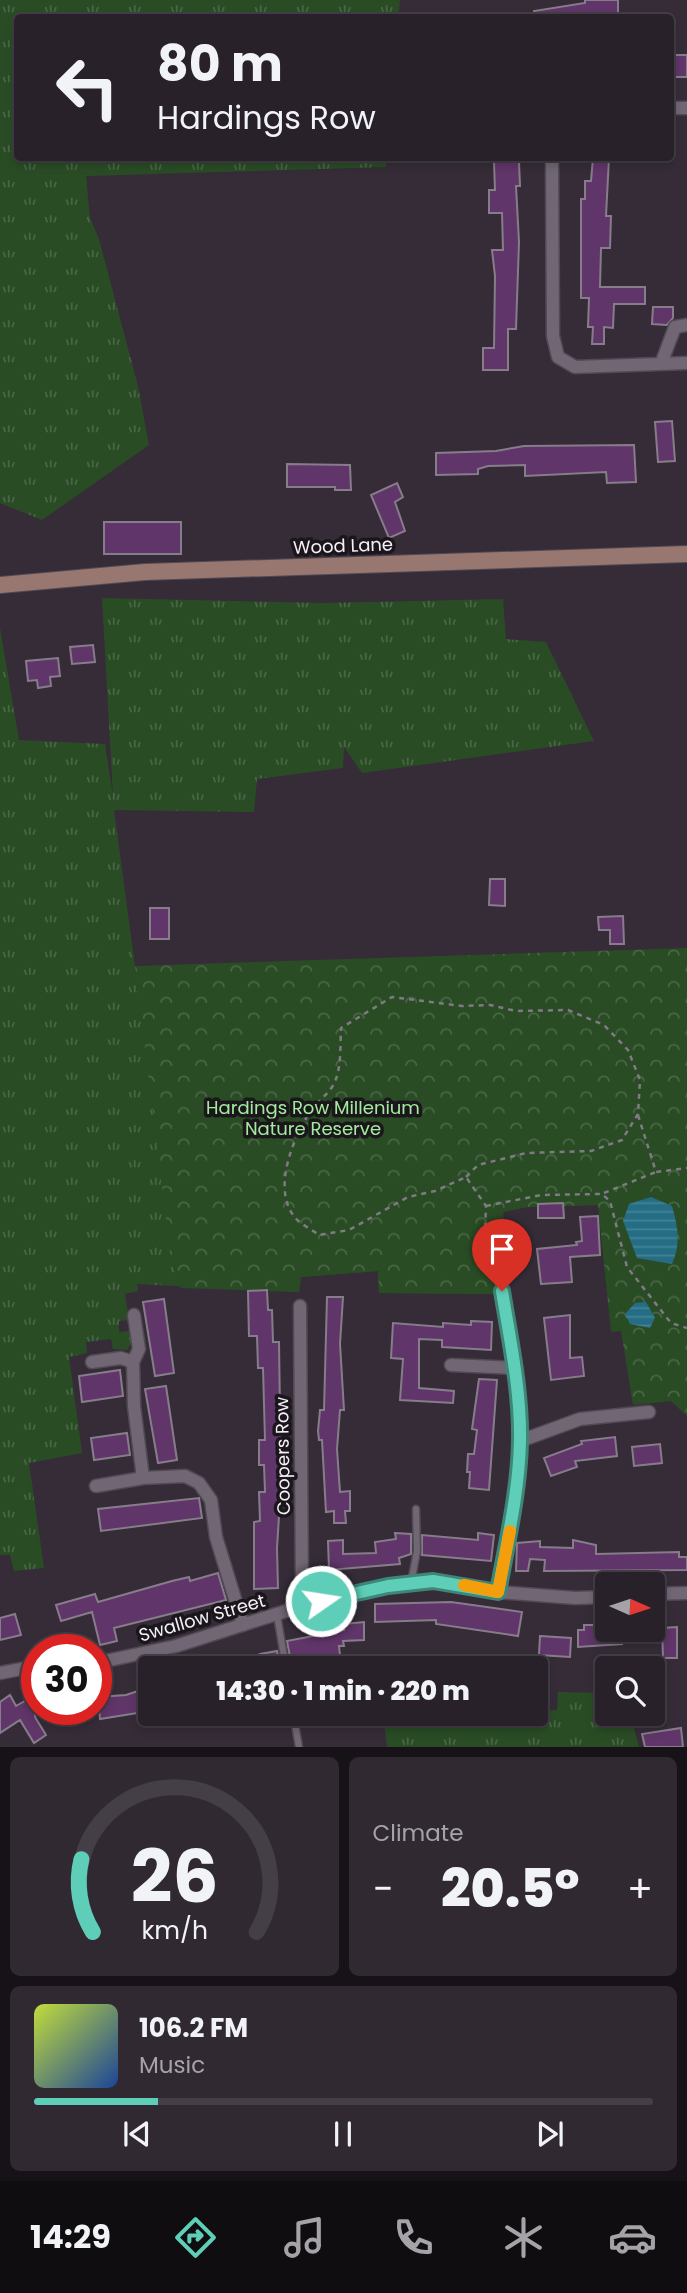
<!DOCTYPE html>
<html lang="en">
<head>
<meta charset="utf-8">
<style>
  :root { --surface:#28212a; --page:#302932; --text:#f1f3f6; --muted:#a5a3a8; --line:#443e47; --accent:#5eceb8 }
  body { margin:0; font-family:Poppins,sans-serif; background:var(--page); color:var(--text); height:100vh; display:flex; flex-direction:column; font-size:26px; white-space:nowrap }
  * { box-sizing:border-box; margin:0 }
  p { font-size:23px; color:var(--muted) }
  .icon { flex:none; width:38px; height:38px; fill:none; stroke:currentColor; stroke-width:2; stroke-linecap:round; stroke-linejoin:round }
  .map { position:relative; height:1747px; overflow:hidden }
  .details { display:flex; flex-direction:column; gap:10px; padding:10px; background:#161217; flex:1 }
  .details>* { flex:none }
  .banner { position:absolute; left:14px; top:14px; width:660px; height:147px; border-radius:7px; box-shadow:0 4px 10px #0003,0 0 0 2px var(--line); background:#28212a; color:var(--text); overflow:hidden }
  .needle { width:46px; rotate:93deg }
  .buttons { position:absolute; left:595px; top:1572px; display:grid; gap:14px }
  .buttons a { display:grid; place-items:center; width:70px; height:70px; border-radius:7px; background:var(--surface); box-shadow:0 4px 10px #0003,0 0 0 2px var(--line); font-size:35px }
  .speed { position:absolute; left:21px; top:1634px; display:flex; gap:14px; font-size:35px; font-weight:700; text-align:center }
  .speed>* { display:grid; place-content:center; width:91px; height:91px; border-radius:50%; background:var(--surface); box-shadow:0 4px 10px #0003,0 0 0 2px var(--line); line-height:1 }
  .speed .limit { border:10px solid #d22; background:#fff; color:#111 }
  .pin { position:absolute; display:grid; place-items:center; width:60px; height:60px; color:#fff; margin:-72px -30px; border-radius:50% 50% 50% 0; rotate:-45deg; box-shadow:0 0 7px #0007 }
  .pin .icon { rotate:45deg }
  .me { position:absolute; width:77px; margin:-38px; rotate:77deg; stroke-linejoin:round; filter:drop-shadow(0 0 5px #0008) }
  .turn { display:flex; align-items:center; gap:24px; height:147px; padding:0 28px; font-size:32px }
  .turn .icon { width:91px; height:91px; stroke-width:2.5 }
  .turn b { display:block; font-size:49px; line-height:60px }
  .big { font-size:52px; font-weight:800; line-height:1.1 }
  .details .card { flex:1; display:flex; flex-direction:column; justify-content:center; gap:10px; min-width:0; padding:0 24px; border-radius:10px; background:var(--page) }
  .details .dial { align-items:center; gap:0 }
  .dial svg { height:182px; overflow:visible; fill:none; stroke:var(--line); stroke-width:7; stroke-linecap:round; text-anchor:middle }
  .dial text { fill:var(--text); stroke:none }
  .song { display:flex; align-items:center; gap:21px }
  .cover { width:84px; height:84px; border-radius:10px; background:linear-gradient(135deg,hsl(70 70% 55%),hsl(220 70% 35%)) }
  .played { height:7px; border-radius:4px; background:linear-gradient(90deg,var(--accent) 20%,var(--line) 20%) }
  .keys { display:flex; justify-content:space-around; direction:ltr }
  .heat { display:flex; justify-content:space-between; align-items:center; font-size:38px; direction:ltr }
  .details .tiles { flex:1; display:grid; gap:10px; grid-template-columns:1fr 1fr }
  .card:last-child { grid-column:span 2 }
  .trip { position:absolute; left:138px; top:1656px; width:410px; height:70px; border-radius:7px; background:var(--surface); box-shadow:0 4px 10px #0003,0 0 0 2px var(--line); font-weight:800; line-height:70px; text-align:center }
  .menu { display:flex; height:112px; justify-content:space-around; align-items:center; background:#100d11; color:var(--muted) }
  .menu .icon { width:49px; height:49px }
  .menu .current { color:var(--accent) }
  .menu b { font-size:32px; color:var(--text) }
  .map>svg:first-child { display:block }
</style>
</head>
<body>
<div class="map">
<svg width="687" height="1747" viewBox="0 0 687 1747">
  <defs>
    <pattern id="grass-tufts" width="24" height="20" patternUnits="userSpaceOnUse" patternTransform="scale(1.75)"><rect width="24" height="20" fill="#294c25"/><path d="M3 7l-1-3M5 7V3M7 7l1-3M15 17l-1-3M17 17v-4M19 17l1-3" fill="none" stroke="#496645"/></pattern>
    <pattern id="park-crowns" width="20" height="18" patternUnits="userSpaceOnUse" patternTransform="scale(1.75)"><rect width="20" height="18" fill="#294c25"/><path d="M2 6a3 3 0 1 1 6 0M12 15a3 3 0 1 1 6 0" fill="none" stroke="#496645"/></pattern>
    <pattern id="water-rules" width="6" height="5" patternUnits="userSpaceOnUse" patternTransform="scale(1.75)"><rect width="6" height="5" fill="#246d84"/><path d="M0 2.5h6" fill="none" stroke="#448296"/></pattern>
  </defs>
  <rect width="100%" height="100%" fill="#352c38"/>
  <path fill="url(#grass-tufts)" d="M0,0H400L398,18H18V158H387L386,167L86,176L90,218L99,239L138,386L149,445L42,520L0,503Z
    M102,598L323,603L503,599L506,639L546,642L594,741L362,773L344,747L343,768L257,779L254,812L114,810L135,966L598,1205L527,1207L503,1212L509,1294L379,1293L378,1271L301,1277L299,1292L137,1284L138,1291L125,1294L129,1320L119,1321V1332L129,1331L132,1342L127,1350L113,1349L111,1339L86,1342L87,1353L69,1357L82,1453L29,1463L44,1568L14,1571L10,1555H0V628L19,740L105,744L113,796Z
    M605,1682L607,1713H630L639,1747H387L383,1713H536V1711L557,1710L558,1692L602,1693Z"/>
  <path fill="url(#park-crowns)" d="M687,948V1416L671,1401L633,1405L621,1331L611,1332L598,1205L527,1207L503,1212L509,1294L379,1293L378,1271L301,1277L299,1292L181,1288L170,1254L135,966Z"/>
  <path fill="url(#water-rules)" d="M651,1197L672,1206C678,1227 681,1244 672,1264L637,1258L623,1221L629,1204Z
    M646,1302L655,1318L650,1328L630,1324L625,1314L635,1303Z"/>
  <path fill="#603569" stroke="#877c8a" stroke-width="2" d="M585,0H618V18H534V11L585,3Z
    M670,55H687V77H670Z
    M593,158H609L606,216H611L610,248H601L600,287H645V304H614L613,328L604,327V344H592L593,327H588L589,298H581V199H585V181H591Z
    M494,162H519L520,186H516L519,242L516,329H508V370H483V348H494L495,276L492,250H503L502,213H489V190H495Z
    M653,307H673V318L667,325L652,324Z
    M672,421L675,461L658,462L655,422Z
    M634,445L636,482L607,483L606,472L525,476V465L488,466L478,469V474L436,475V453L496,451L524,446Z
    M287,464L350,465L351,490H335V487H287Z
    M397,483L403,497L395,502L405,531L389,538L371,495Z
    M104,522H181V554H104Z
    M93,645L95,662L72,664L70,647Z
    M58,658L60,676L50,677L51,686L38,688L37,680L28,681L26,661Z
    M490,879H505V906L489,905Z
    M150,908H169V939H150Z
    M623,916L624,944H610V930H599L598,917Z
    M563,1203L564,1218H538V1204Z
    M598,1216L600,1255L570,1257L572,1282L541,1284L537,1249L577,1245L576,1242L582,1241L580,1217Z
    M267,1290L268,1310H272L273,1342H279L281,1485L277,1548L278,1588L254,1589V1522L260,1521L259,1492H265L264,1465H259V1440H265L263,1368H258L257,1336H249L248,1291Z
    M327,1297H343L340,1344L344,1410H340L337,1449L340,1492L350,1491V1511H345L346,1523H334V1511L326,1512L322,1440H319L318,1431L320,1410H324Z
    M164,1299L174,1373L155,1376L143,1302Z
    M570,1315V1358L582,1357L584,1376L551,1380L544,1318Z
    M471,1321L492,1322L491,1350L442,1347V1340L419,1339V1388L454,1391L453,1403L400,1400L403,1359L391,1358L393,1323L443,1327V1323L471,1325Z
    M120,1370L123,1396L82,1402L79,1376Z
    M479,1379L497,1380L489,1490L469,1488L470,1472H467L468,1454H474L477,1430L472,1429Z
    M166,1386L177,1460L158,1463L145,1389Z
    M127,1433L130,1455L94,1460L91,1438Z
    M615,1437L617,1456L575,1461L577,1467L551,1476L544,1458L582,1444L581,1441Z
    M660,1444L662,1463L634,1466L632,1447Z
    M199,1498L202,1518L101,1531L98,1509Z
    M395,1533L411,1534V1554L399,1558L400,1564L329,1570L328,1541L343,1540V1554L376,1553L375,1542L396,1539Z
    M478,1533L494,1535L491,1561L422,1555V1535L478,1540Z
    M573,1540L596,1545V1554L679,1552V1557H687V1570L544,1571L545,1560L530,1559L528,1571H516L517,1543L540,1541V1547L573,1548Z
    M218,1573L226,1600L114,1628L117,1641L100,1645L92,1612L61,1621L56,1605L95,1594L98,1602L172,1581L189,1577L190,1581Z
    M451,1602L522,1612L518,1636L436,1624V1620L375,1622V1604Z
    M15,1614L21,1635L0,1640V1618Z
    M364,1622V1640L343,1641L344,1646H339L340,1656L321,1659L322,1668H292L287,1641L344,1630V1624Z
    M584,1625H607V1629H622V1644L578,1647V1630H584Z
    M677,1627V1658H663L662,1628Z
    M540,1636L571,1638L570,1657L539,1655Z
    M277,1651L280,1668H230L260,1654Z
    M150,1687V1711L100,1719L98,1697L126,1695Z
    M37,1694L35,1717L46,1735L34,1743L20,1720L0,1733V1702L10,1695L16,1706Z
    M681,1728L683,1747H645L642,1734Z"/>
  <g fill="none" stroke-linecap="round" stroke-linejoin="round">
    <g stroke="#514953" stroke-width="9">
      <path id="lane" d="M411,1583L417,1551L416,1509
        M277,1615L286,1668
        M293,1713L299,1747"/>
    </g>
    <g stroke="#514953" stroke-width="15">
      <path id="street" d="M670,108H687
        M552,158L553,336L558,357L575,367L687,363
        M661,364L675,327L687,325
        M300,1306L302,1592L305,1605
        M134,1315L139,1349L133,1362L134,1406L143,1478
        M92,1362L121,1358L133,1362
        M451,1365L514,1368
        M520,1441L580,1419L649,1412
        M96,1486L143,1478L185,1476L199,1483L211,1500L216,1537L243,1625
        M498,1592C507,1542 519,1492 520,1442C521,1391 510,1340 502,1291
        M653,1594L687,1593
        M96,1663L176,1646L305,1605L388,1585L433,1582L498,1592L575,1598L607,1597
        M0,1673L37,1666"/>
    </g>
    <g stroke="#514953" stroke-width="18">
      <path id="secondary" d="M0,585L145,572L687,554"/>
    </g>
    <path stroke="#817984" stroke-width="2.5" stroke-dasharray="5 5" stroke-linecap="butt" d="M638,1115L656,1172L687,1168
      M466,1177L478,1165L526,1153L591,1151L622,1140L638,1114L640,1080L628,1050L604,1025L568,1010L516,1011L490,1005L462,1006L392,997L341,1028C340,1046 342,1072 332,1087C326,1096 316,1103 310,1112C293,1138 273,1187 293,1215C298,1223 311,1229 319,1235L349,1230L408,1197L435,1191L466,1177L486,1206L485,1231L499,1280
      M604,1193L656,1172
      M486,1206L541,1195L602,1194L610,1201L627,1267L671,1323L687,1328"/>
    <use href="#lane" stroke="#716673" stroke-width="6"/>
    <use href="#street" stroke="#716673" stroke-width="12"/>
    <use href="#secondary" stroke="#987771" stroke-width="16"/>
  </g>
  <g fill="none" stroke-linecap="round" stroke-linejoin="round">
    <g stroke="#3d8678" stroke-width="18">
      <path id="route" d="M321,1601L388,1586L433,1581L498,1592C507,1542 519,1492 520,1441C521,1391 510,1340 502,1291"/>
    </g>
    <use href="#route" stroke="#5eceb8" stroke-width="12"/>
    <path stroke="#f59e0b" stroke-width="12" d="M464,1585L498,1592L510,1531"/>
  </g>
  <g text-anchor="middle" stroke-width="7" stroke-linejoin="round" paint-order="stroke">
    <g font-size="18" fill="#f5eff7" stroke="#1a161b">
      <text transform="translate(343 546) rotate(-2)" y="6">Wood Lane</text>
      <text transform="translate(283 1456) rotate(-91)" y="6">Coopers Row</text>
      <text transform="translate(202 1618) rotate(-16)" y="6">Swallow Street</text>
    </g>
    <g font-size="18" fill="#a3eb9c" stroke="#1a161b">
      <text x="313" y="1114">Hardings Row Millenium<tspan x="313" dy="21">Nature Reserve</tspan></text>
    </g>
  </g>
</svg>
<div class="buttons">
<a><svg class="needle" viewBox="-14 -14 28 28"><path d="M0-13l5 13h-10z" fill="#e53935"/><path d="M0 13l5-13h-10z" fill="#a5a3a8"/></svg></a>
<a><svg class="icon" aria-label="search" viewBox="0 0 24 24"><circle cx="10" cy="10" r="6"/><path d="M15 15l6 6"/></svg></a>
</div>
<div class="speed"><div class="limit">30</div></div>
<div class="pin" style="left:502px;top:1291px;background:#d93025"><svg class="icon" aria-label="arrive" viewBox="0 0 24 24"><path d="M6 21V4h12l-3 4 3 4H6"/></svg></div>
<svg class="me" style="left:321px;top:1601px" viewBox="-20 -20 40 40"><circle r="17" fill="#5eceb8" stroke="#fff" stroke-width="3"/><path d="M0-11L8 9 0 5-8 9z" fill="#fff"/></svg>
<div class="trip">14:30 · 1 min · 220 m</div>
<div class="banner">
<div class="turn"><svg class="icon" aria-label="left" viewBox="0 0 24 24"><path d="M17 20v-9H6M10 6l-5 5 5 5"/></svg><div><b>80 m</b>Hardings Row</div></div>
</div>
</div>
<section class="details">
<div class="tiles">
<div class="card dial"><svg viewBox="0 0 100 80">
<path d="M14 69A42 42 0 1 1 86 69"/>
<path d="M14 69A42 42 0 0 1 9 37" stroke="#5eceb8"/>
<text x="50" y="56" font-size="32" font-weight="700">26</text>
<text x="50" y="72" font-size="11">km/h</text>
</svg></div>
<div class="card"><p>Climate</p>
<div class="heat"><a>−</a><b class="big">20.5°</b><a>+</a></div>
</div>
<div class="card">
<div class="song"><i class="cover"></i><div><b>106.2 FM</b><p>Music</p></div></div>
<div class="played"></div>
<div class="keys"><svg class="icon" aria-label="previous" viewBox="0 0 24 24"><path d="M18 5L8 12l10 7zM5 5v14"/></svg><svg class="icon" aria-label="pause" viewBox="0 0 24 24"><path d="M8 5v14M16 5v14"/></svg><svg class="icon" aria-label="next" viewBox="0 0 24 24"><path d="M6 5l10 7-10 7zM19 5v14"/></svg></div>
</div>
</div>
</section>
<nav class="menu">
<b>14:29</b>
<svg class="icon current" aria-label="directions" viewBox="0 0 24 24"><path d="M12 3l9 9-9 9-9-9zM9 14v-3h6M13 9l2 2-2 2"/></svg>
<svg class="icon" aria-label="music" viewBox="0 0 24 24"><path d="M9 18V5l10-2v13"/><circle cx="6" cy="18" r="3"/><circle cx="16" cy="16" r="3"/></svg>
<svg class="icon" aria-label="phone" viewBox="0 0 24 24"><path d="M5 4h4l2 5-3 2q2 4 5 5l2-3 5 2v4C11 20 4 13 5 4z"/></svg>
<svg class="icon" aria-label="climate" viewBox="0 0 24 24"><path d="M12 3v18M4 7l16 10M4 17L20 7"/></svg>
<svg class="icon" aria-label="car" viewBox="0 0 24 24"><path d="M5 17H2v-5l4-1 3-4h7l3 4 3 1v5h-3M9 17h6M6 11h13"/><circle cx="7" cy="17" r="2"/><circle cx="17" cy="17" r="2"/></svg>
</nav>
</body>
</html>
